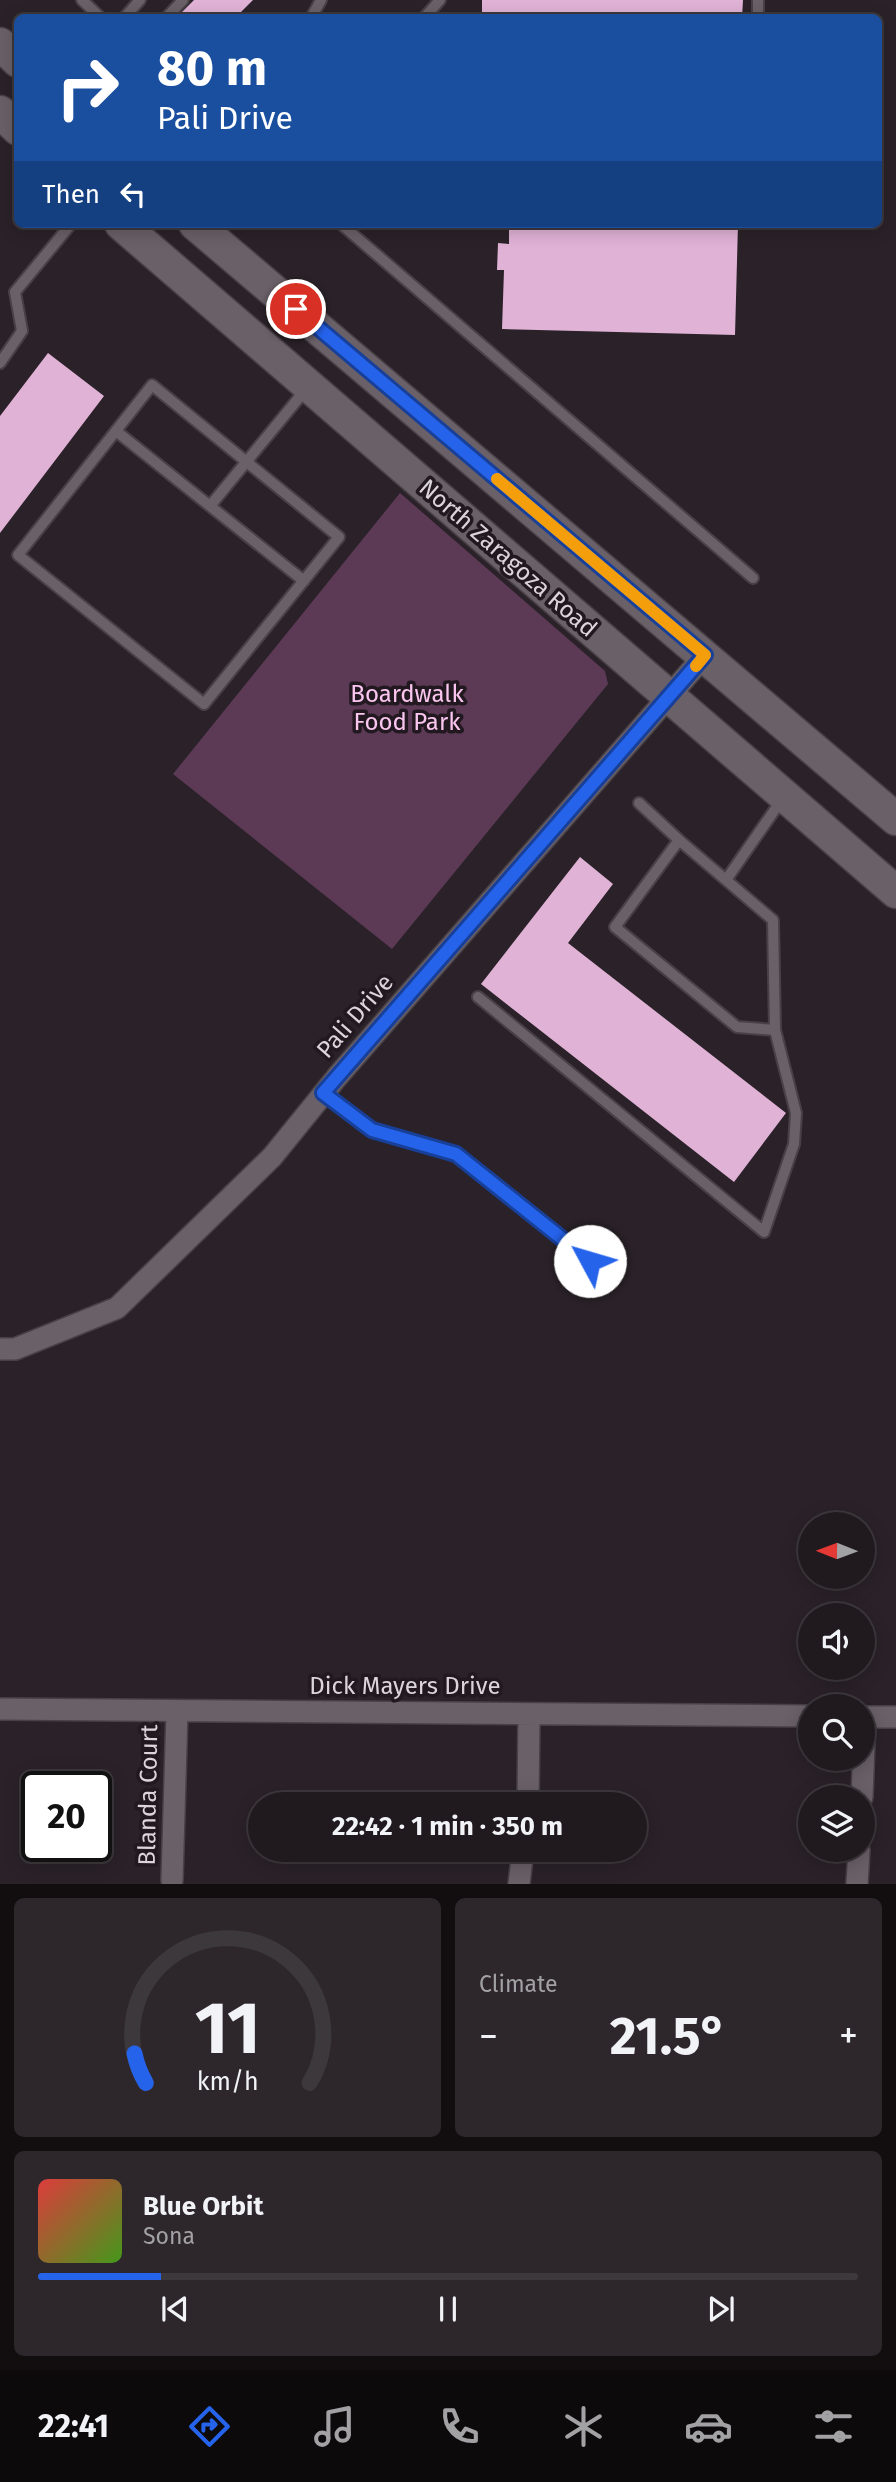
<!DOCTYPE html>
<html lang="en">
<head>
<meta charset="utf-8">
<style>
  :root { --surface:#201a1e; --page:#2d272b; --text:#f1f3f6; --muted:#a2a1a4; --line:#3d383c; --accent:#2563eb }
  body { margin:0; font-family:"Fira Sans",sans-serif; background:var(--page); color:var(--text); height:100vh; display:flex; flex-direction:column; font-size:26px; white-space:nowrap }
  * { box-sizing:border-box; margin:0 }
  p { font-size:23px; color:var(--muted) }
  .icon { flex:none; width:38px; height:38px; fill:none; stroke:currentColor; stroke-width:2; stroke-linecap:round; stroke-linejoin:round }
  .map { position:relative; height:1884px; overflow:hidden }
  .sheet { display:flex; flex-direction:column; gap:14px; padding:14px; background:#120e10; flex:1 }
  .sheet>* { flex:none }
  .guide { position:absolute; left:14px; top:14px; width:868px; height:214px; border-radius:10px; box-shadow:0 4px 18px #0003,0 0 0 2px var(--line); background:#1a4fa0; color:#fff; overflow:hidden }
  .needle { width:46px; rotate:271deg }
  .fabs { position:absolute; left:798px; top:1512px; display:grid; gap:14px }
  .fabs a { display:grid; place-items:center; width:77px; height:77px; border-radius:50%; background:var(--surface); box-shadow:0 4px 18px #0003,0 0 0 2px var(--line); font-size:35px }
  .speed { position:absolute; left:21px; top:1771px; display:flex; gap:14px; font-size:35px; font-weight:700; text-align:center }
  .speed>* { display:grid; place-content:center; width:91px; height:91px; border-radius:50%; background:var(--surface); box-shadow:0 4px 18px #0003,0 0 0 2px var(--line); line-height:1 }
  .speed .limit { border:4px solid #111; border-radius:10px; background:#fff; color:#111 }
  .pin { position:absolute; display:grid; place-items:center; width:60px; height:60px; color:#fff; margin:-30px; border:4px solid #fff; border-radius:50%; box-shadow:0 2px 7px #0007 }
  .me { position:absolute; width:77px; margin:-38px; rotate:309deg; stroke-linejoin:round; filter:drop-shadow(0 0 5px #0008) }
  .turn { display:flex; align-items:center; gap:24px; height:147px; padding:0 28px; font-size:32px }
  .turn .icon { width:91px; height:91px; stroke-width:2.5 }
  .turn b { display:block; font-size:49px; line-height:60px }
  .then { display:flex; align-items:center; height:66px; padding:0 28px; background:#0003; gap:14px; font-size:26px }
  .big { font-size:52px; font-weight:700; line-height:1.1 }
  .sheet .widget { flex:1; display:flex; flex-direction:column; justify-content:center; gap:10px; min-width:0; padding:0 24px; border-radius:10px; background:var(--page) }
  .sheet .dial { align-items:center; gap:0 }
  .dial svg { height:182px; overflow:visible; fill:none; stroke:var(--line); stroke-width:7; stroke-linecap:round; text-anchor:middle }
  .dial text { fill:var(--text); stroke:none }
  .song { display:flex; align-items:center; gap:21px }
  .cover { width:84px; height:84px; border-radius:10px; background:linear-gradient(135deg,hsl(0 70% 55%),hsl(100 70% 35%)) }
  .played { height:7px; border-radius:4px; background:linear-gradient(90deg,var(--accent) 15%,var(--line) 15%) }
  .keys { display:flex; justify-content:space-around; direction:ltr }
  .heat { display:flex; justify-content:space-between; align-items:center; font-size:38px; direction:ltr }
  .sheet .tiles { flex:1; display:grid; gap:14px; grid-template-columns:1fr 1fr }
  .widget:last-child { grid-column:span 2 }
  .trip { position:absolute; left:248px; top:1792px; width:399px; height:70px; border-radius:35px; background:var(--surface); box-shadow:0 4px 18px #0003,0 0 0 2px var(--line); font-weight:700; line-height:70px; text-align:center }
  .tabs { display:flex; height:112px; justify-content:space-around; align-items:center; background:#0d0a0c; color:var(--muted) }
  .tabs .icon { width:49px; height:49px }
  .tabs .current { color:var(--accent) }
  .tabs b { font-size:32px; color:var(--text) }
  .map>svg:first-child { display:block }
</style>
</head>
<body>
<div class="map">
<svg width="896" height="1884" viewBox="0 0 896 1884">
  <rect width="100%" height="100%" fill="#2a2228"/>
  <path fill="#5c3a56" d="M400,493L605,671L608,684L392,949L173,774Z"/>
  <path fill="#e0b2d6" d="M194,0H253L235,18H176Z
    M482,0H743L742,18H482Z
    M509,224H738L735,335L502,329L504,270H497L498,243L509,244Z
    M48,353L104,396L0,533V416Z
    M580,857L613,884L568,943L786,1113L734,1182L481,984Z"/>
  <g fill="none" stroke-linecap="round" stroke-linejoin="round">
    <g stroke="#474045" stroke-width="14">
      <path id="service" d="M82,0L101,18
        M124,18L140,0
        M166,18L183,0
        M311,18L321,0
        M424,18L440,0
        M758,18V0
        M341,224L753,578
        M0,363L22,331L15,292L71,224
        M152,385L339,537L204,704L18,555Z
        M116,431L304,581
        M210,506L307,388
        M639,803L679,840
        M726,880L773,920L775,1030L737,1027L615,927L679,840L726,880L783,798
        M478,997L764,1232L794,1144L796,1113L775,1030
        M323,1093L372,1130L456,1154L590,1261"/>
    </g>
    <g stroke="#474045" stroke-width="24">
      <path id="minor" d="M0,1349H15L117,1308L272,1157L337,1077L705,655
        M0,1709L810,1716
        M863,1717H896
        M862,1797L865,1717
        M528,1804L529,1714
        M172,1880L177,1711
        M519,1884L523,1850
        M857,1884L859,1850"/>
    </g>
    <g stroke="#474045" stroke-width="35">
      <path id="secondary" d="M0,44L18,61
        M0,112L18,129
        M121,224L896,892
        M195,224L896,819"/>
    </g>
    <use href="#service" stroke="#6a6068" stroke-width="10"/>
    <use href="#minor" stroke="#6a6068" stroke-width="21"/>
    <use href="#secondary" stroke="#6a6068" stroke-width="32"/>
  </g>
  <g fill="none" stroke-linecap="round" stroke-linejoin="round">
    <g stroke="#184099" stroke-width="18">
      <path id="route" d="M296,309L705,655L323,1093L372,1130L456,1154L590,1261"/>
    </g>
    <use href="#route" stroke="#2563eb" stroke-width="12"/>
    <path stroke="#f59e0b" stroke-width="12" d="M497,479L705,655L696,666"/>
  </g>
  <g text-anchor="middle" stroke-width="7" stroke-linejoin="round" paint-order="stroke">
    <g font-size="24" fill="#dbd5d9" stroke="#21191f">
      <text transform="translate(508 558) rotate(41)" y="8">North Zaragoza Road</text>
      <text transform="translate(355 1016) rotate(-49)" y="8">Pali Drive</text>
      <text x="405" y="1694">Dick Mayers Drive</text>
      <text transform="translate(148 1795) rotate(-89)" y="8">Blanda Court</text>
    </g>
    <g font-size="24" fill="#fac5ef" stroke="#21191f">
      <text x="407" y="702">Boardwalk<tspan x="407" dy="28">Food Park</tspan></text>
    </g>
  </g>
</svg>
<div class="fabs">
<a><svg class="needle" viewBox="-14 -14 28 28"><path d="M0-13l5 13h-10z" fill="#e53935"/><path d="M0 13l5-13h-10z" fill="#a2a1a4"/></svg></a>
<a><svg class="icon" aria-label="sound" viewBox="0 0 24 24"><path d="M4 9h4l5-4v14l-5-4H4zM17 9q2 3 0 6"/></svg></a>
<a><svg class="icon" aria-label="search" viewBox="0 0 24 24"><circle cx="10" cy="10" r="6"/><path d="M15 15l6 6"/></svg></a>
<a><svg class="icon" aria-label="layers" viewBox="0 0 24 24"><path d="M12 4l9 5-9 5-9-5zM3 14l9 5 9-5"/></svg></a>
</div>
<div class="speed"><div class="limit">20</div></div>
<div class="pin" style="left:296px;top:309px;background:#d93025"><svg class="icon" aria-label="arrive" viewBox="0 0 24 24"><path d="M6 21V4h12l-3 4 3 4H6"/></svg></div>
<svg class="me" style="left:590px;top:1261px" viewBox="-20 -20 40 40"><circle r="19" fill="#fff"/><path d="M0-13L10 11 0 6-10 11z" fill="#2563eb"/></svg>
<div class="trip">22:42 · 1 min · 350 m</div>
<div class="guide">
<div class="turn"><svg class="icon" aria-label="right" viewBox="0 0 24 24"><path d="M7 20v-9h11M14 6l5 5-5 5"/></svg><div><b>80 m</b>Pali Drive</div></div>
<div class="then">Then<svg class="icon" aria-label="left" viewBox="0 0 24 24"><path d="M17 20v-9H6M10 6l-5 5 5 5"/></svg></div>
</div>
</div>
<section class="sheet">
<div class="tiles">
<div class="widget dial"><svg viewBox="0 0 100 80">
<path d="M14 69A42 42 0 1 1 86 69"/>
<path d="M14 69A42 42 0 0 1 9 56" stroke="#2563eb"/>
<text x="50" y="56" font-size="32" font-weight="700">11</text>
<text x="50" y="72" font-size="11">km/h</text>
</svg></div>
<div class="widget"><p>Climate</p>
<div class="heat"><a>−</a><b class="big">21.5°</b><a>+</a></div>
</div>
<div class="widget">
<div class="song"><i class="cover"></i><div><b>Blue Orbit</b><p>Sona</p></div></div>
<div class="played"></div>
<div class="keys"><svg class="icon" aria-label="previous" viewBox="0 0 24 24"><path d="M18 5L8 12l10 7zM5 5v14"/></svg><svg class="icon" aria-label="pause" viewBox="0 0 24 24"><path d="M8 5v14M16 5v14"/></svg><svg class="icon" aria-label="next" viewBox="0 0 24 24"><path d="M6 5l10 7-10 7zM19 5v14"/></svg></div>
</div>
</div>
</section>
<nav class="tabs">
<b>22:41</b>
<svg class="icon current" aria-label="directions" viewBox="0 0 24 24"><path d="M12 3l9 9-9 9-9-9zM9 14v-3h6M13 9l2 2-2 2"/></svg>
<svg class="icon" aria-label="music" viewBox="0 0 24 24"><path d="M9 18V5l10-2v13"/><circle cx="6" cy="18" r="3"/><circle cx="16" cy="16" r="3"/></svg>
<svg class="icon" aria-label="phone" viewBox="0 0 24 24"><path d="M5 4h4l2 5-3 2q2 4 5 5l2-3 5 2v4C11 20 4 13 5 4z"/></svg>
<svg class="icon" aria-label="climate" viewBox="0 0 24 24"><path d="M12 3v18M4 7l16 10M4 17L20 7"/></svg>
<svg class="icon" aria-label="car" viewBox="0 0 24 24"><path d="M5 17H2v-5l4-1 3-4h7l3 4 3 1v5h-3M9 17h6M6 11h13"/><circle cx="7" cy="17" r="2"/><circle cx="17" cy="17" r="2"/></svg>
<svg class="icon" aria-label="filters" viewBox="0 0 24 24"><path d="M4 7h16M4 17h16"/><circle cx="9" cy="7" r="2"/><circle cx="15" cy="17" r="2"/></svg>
</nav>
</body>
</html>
